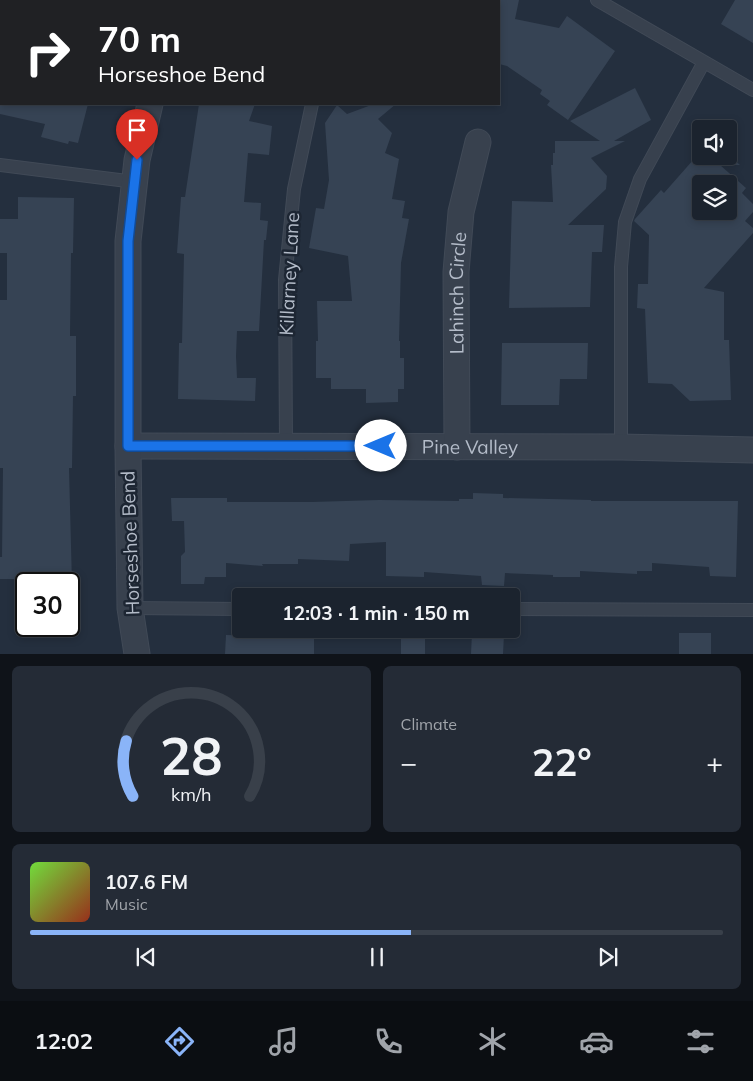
<!DOCTYPE html>
<html lang="en">
<head>
<meta charset="utf-8">
<style>
  :root { --surface:#1b232e; --page:#242b36; --text:#f1f3f6; --muted:#a0a4aa; --line:#39404a; --accent:#8ab4f8 }
  body { margin:0; font-family:Mulish,sans-serif; background:var(--page); color:var(--text); height:100vh; display:flex; flex-direction:column; font-size:19px; white-space:nowrap }
  * { box-sizing:border-box; margin:0 }
  p { font-size:16px; color:var(--muted) }
  .icon { flex:none; width:28px; height:28px; fill:none; stroke:currentColor; stroke-width:2; stroke-linecap:round; stroke-linejoin:round }
  .map { position:relative; height:654px; overflow:hidden }
  .drawer { display:flex; flex-direction:column; gap:12px; padding:12px; background:#0f1319; flex:1 }
  .drawer>* { flex:none }
  .guide { position:absolute; left:0px; top:0px; width:500px; height:105px; box-shadow:0 2px 8px #0003,0 0 0 1px var(--line); background:#202124; color:#fff; overflow:hidden }
  .controls { position:absolute; left:692px; top:120px; display:grid; gap:10px }
  .controls a { display:grid; place-items:center; width:45px; height:45px; border-radius:5px; background:var(--surface); box-shadow:0 2px 8px #0003,0 0 0 1px var(--line); font-size:25px }
  .speed { position:absolute; left:15px; top:572px; display:flex; gap:10px; font-size:25px; font-weight:700; text-align:center }
  .speed>* { display:grid; place-content:center; width:65px; height:65px; border-radius:50%; background:var(--surface); box-shadow:0 2px 8px #0003,0 0 0 1px var(--line); line-height:1 }
  .speed .limit { border:2px solid #111; border-radius:8px; background:#fff; color:#111 }
  .pin { position:absolute; display:grid; place-items:center; width:42px; height:42px; color:#fff; margin:-51px -21px; border-radius:50% 50% 50% 0; rotate:-45deg; box-shadow:0 0 5px #0007 }
  .pin .icon { rotate:45deg }
  .me { position:absolute; width:55px; margin:-28px; rotate:270deg; stroke-linejoin:round; filter:drop-shadow(0 0 4px #0008) }
  .turn { display:flex; align-items:center; gap:18px; height:105px; padding:0 15px; font-size:22px }
  .turn .icon { width:65px; height:65px; stroke-width:2.5 }
  .turn b { display:block; font-size:35px; line-height:42px }
  .big { font-size:38px; font-weight:700; line-height:1.1 }
  .drawer .card { flex:1; display:flex; flex-direction:column; justify-content:center; gap:8px; min-width:0; padding:0 18px; border-radius:8px; background:var(--page) }
  .drawer .dial { align-items:center; gap:0 }
  .dial svg { height:130px; overflow:visible; fill:none; stroke:var(--line); stroke-width:7; stroke-linecap:round; text-anchor:middle }
  .dial text { fill:var(--text); stroke:none }
  .song { display:flex; align-items:center; gap:15px }
  .cover { width:60px; height:60px; border-radius:8px; background:linear-gradient(135deg,hsl(100 70% 55%),hsl(10 70% 35%)) }
  .played { height:5px; border-radius:2px; background:linear-gradient(90deg,var(--accent) 55%,var(--line) 55%) }
  .keys { display:flex; justify-content:space-around; direction:ltr }
  .heat { display:flex; justify-content:space-between; align-items:center; font-size:28px; direction:ltr }
  .drawer .tiles { flex:1; display:grid; gap:12px; grid-template-columns:1fr 1fr }
  .card:last-child { grid-column:span 2 }
  .trip { position:absolute; left:232px; top:588px; width:288px; height:50px; border-radius:5px; background:var(--surface); box-shadow:0 2px 8px #0003,0 0 0 1px var(--line); font-weight:700; line-height:50px; text-align:center }
  .tab-bar { display:flex; height:80px; justify-content:space-around; align-items:center; background:#0b0e12; color:var(--muted) }
  .tab-bar .icon { width:35px; height:35px }
  .tab-bar .on { color:var(--accent) }
  .tab-bar b { font-size:22px; color:var(--text) }
  .map>svg:first-child { display:block }
</style>
</head>
<body>
<div class="map">
<svg width="753" height="654" viewBox="0 0 753 654">
  <rect width="100%" height="100%" fill="#242f3e"/>
  <path fill="#364354" fill-rule="evenodd" d="M499,0H519L515,19L559,28L567,16L615,51L568,120L547,105L550,101L540,94L542,90L507,66L499,64Z
    M735,0H753V43L721,24Z
    M635,88L651,120L614,141H625L591,158L607,176L606,189L568,225H604L602,252H592L590,307L509,308L512,201L553,202L551,165H553V153H555V141H600L570,121Z
    M0,104H88L78,143L69,141L68,144L41,137L45,124L0,114Z
    M199,104H255L249,121L272,126L269,155L248,153L244,202L261,203L260,220L268,221L266,240H264L259,331H237L236,356L237,378H256L255,401L178,399L179,343H182L184,254L177,253L181,197H185Z
    M374,104H396L378,119L392,133L385,153L399,159L392,199L405,201L402,218L409,219L401,263L399,341H400V358H404V389H398V402L366,403V389H331V378H316V341H318L317,301H352L348,256L309,248L316,208L324,209L329,180L325,123L337,105L347,114Z
    M701,151V156H729V155L740,165H720L746,188L742,193L753,204V212L745,221L753,228V233L704,288L724,292V340H729L731,400L690,401L672,384L648,383L645,309L637,308L638,284H648L649,235L634,221L635,219L661,190L664,193ZM701,184H729V211H701Z
    M18,197L74,198L73,253H71L70,336H76V396H73L72,468H69L72,584H24V579H0V557H2L3,468H0V300H7V253H0V219H18Z
    M502,343H588L587,379H560L559,405H501Z
    M473,493L503,494V498L591,500V501H738L736,577L710,576L709,567L652,563V571H637V574L580,571V577H553V575L505,573L504,586L482,585L481,576L424,572V577L386,576V542L350,544L349,561L298,559V564H262L263,566L226,563V577H205L204,584H181V556L185,552L184,521H172L171,498H227V502H312L379,500L459,501V499H473Z
    M262,633H290V636H314V654H225L226,635L262,636Z
    M472,633L504,635L503,654H471Z
    M679,633H711V654H679Z
    M401,634L425,635V654H401Z"/>
  <g fill="none" stroke-linecap="round" stroke-linejoin="round">
    <g stroke="#414a57" stroke-width="14">
      <path id="lane" d="M597,0L753,90
        M355,1L356,0
        M0,8L1,4
        M0,165L135,182
        M286,446L285,280L294,189L312,104
        M621,447V267L625,222L640,179L704,62
        M130,608L241,609
        M511,609L753,610"/>
    </g>
    <g stroke="#414a57" stroke-width="27">
      <g id="street">
        <path d="M182,1L183,0"/>
        <path id="s1" d="M128,446L621,447L753,450"/>
        <path id="s2" d="M457,447L456,272L461,212L478,142"/>
        <path d="M137,654L130,608L128,446V241L137,160L150,104"/>
      </g>
    </g>
    <use href="#lane" stroke="#38414e" stroke-width="12"/>
    <use href="#street" stroke="#38414e" stroke-width="25"/>
  </g>
  <g fill="none" stroke-linecap="round" stroke-linejoin="round">
    <g stroke="#114b97" stroke-width="12">
      <path id="route" d="M137,160L128,241V446H381"/>
    </g>
    <use href="#route" stroke="#1a73e8" stroke-width="9"/>
  </g>
  <g text-anchor="middle" stroke-width="5" stroke-linejoin="round" paint-order="stroke">
    <g font-size="19" fill="#b4bcc9" stroke="#1d2633">
      <text transform="translate(289 274) rotate(-87)" y="7">Killarney Lane</text>
      <text dy="7" stroke="none"><textPath href="#s2" startOffset="154">Lahinch Circle</textPath></text>
      <text dy="7" stroke="none"><textPath href="#s1" startOffset="342">Pine Valley</textPath></text>
      <text transform="translate(130 543) rotate(-92)" y="7">Horseshoe Bend</text>
    </g>
  </g>
</svg>
<div class="controls">
<a><svg class="icon" aria-label="sound" viewBox="0 0 24 24"><path d="M4 9h4l5-4v14l-5-4H4zM17 9q2 3 0 6"/></svg></a>
<a><svg class="icon" aria-label="layers" viewBox="0 0 24 24"><path d="M12 4l9 5-9 5-9-5zM3 14l9 5 9-5"/></svg></a>
</div>
<div class="speed"><div class="limit">30</div></div>
<div class="pin" style="left:137px;top:160px;background:#d93025"><svg class="icon" aria-label="arrive" viewBox="0 0 24 24"><path d="M6 21V4h12l-3 4 3 4H6"/></svg></div>
<svg class="me" style="left:381px;top:446px" viewBox="-20 -20 40 40"><circle r="19" fill="#fff"/><path d="M0-13L10 11 0 6-10 11z" fill="#1a73e8"/></svg>
<div class="trip">12:03 · 1 min · 150 m</div>
<div class="guide">
<div class="turn"><svg class="icon" aria-label="right" viewBox="0 0 24 24"><path d="M7 20v-9h11M14 6l5 5-5 5"/></svg><div><b>70 m</b>Horseshoe Bend</div></div>
</div>
</div>
<section class="drawer">
<div class="tiles">
<div class="card dial"><svg viewBox="0 0 100 80">
<path d="M14 69A42 42 0 1 1 86 69"/>
<path d="M14 69A42 42 0 0 1 10 35" stroke="#8ab4f8"/>
<text x="50" y="56" font-size="32" font-weight="700">28</text>
<text x="50" y="72" font-size="11">km/h</text>
</svg></div>
<div class="card"><p>Climate</p>
<div class="heat"><a>−</a><b class="big">22°</b><a>+</a></div>
</div>
<div class="card">
<div class="song"><i class="cover"></i><div><b>107.6 FM</b><p>Music</p></div></div>
<div class="played"></div>
<div class="keys"><svg class="icon" aria-label="previous" viewBox="0 0 24 24"><path d="M18 5L8 12l10 7zM5 5v14"/></svg><svg class="icon" aria-label="pause" viewBox="0 0 24 24"><path d="M8 5v14M16 5v14"/></svg><svg class="icon" aria-label="next" viewBox="0 0 24 24"><path d="M6 5l10 7-10 7zM19 5v14"/></svg></div>
</div>
</div>
</section>
<nav class="tab-bar">
<b>12:02</b>
<svg class="icon on" aria-label="directions" viewBox="0 0 24 24"><path d="M12 3l9 9-9 9-9-9zM9 14v-3h6M13 9l2 2-2 2"/></svg>
<svg class="icon" aria-label="music" viewBox="0 0 24 24"><path d="M9 18V5l10-2v13"/><circle cx="6" cy="18" r="3"/><circle cx="16" cy="16" r="3"/></svg>
<svg class="icon" aria-label="phone" viewBox="0 0 24 24"><path d="M5 4h4l2 5-3 2q2 4 5 5l2-3 5 2v4C11 20 4 13 5 4z"/></svg>
<svg class="icon" aria-label="climate" viewBox="0 0 24 24"><path d="M12 3v18M4 7l16 10M4 17L20 7"/></svg>
<svg class="icon" aria-label="car" viewBox="0 0 24 24"><path d="M5 17H2v-5l4-1 3-4h7l3 4 3 1v5h-3M9 17h6M6 11h13"/><circle cx="7" cy="17" r="2"/><circle cx="17" cy="17" r="2"/></svg>
<svg class="icon" aria-label="filters" viewBox="0 0 24 24"><path d="M4 7h16M4 17h16"/><circle cx="9" cy="7" r="2"/><circle cx="15" cy="17" r="2"/></svg>
</nav>
</body>
</html>
